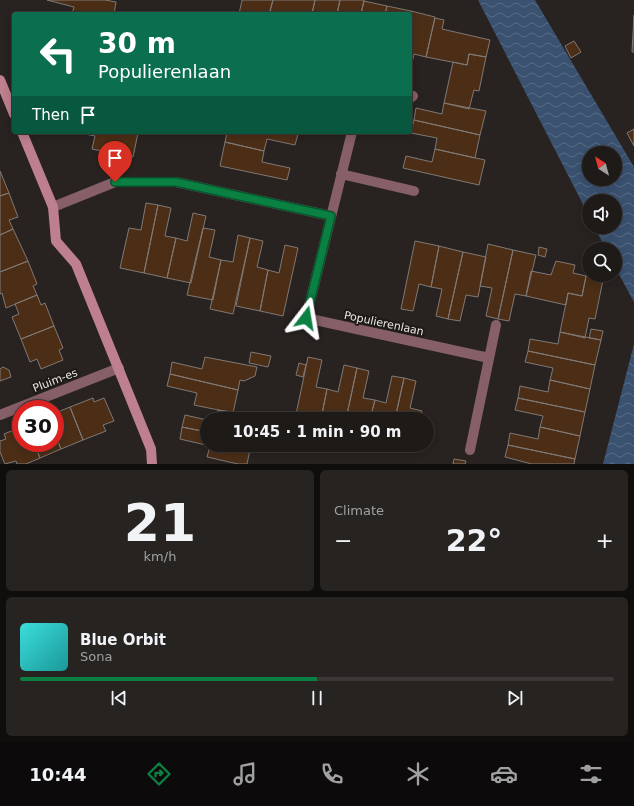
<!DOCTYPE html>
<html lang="en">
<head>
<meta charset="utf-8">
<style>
  :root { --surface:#1e1a18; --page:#262321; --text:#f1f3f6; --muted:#a1a1a2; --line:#3c3837; --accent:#0b8043 }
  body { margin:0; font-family:"DejaVu Sans",sans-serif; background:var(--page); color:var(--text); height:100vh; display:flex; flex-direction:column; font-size:15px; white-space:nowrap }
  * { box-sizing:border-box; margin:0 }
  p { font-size:13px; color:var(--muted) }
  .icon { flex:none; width:22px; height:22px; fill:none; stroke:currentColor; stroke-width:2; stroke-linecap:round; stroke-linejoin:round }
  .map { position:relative; height:464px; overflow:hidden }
  .sheet { display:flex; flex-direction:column; gap:6px; padding:6px; background:#100e0d; flex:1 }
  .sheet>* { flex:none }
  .banner { position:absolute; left:12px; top:12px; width:400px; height:122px; border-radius:4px; box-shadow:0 2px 10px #0003,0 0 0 1px var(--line); background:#0b6e4f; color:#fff; overflow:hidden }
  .needle { width:26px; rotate:324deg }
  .tools { position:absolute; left:582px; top:146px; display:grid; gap:8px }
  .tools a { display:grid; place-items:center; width:40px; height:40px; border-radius:50%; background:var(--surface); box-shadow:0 2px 10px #0003,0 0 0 1px var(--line); font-size:20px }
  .speed { position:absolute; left:12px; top:400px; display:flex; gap:8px; font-size:20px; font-weight:700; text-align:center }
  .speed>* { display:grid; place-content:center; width:52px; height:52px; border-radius:50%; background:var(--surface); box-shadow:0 2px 10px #0003,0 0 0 1px var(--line); line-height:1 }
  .speed .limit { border:6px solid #d22; background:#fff; color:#111 }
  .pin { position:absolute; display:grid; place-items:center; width:34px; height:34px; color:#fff; margin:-41px -17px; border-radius:50% 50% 50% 0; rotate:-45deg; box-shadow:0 0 4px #0007 }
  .pin .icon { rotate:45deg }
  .me { position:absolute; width:44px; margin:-22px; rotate:14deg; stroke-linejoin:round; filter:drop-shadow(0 0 3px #0008) }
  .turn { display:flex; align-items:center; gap:14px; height:84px; padding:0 20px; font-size:18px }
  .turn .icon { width:52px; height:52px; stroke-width:2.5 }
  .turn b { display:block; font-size:28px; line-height:34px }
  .then { display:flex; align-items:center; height:38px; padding:0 20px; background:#0003; gap:8px; font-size:15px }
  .big { font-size:30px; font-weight:700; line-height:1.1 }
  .sheet .card { flex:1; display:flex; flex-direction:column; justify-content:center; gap:6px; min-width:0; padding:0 14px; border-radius:6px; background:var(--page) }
  .sheet .dial { align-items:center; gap:0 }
  .dial b { font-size:52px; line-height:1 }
  .song { display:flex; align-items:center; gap:12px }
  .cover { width:48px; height:48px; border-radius:6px; background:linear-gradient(135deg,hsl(180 70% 55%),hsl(180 70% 35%)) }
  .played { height:4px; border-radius:2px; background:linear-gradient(90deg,var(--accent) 50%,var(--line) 50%) }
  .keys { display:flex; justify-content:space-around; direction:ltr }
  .heat { display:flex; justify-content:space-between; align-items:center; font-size:22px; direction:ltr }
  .sheet .tiles { flex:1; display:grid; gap:6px; grid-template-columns:1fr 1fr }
  .card:last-child { grid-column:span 2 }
  .trip { position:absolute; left:200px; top:412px; width:234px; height:40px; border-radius:20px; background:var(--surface); box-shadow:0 2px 10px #0003,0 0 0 1px var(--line); font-weight:700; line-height:40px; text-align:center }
  .tabs { display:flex; height:64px; justify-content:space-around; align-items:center; background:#0c0a0a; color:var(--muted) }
  .tabs .icon { width:28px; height:28px }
  .tabs .current { color:var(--accent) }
  .tabs b { font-size:18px; color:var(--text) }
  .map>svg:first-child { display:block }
</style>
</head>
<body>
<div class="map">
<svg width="634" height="464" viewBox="0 0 634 464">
  <defs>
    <pattern id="water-waves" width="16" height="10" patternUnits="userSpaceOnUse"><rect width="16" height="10" fill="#3a5270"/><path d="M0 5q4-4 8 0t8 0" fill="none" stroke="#566b84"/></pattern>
  </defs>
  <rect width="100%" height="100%" fill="#282320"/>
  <path fill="url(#water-waves)" fill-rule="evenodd" d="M478,0H535L634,167V302L615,267V249H606L594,227H615V201H589V216ZM589,153H615V179H589Z
    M634,344V464H603Z"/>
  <path fill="#4c2e16" stroke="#7f7976" d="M47,0H105L116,2L114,14H72L74,7Z
    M242,0H273L270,11L282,14H239Z
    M273,0H315L312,14H288L270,11Z
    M315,0H340L337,14H312Z
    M340,0H364L361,14H337Z
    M364,1L387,6L385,14H361Z
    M387,6L411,11L410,15L385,14Z
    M411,11L435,17L426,57L414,54L410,72Z
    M634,15V52H632Z
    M435,18L444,20L442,29L490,40L486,57L469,54L467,65L426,57Z
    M574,41L581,52L571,58L565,46Z
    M469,54L486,57L479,91L474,90L469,109L444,103L453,62L467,65Z
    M444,103L486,111L480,135L414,120L416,108L442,114Z
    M414,120L480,135L475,158L435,149L437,138L411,133Z
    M634,129V146L627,133Z
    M75,132L138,133L133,157L92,149L95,136Z
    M227,132H290L298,134L295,145L267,139L264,151L225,142Z
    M225,142L264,151L262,162L290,168L287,180L220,166Z
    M435,149L485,160L479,185L403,168L406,156L432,162Z
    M0,171L9,193L0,196Z
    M9,193L18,217L9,220L13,229L0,235V196Z
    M146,203L158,205L144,273L120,268L129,228L141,230Z
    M158,205L171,208L165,236L176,238L167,278L144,273Z
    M193,213L206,216L191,283L167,278L176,238L187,241Z
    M203,228L215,230L209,257L221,260L213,300L187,295Z
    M13,229L28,261L0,272V235Z
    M238,235L250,238L233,314L210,309L221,260L233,262Z
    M250,238L263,241L257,267L268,270L260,311L236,306Z
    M415,241L439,246L431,287L419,284L413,311L401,309Z
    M488,244L513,250L498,319L486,316L492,288L480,286Z
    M285,245L298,248L283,316L260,311L268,270L279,273Z
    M439,246L463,252L448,319L436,316L442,289L431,287Z
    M539,247L547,249L545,257L538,255Z
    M513,250L536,255L526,296L515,294L509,321L498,319Z
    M463,252L486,257L478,297L466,295L460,321L448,319Z
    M28,261L37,284L33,286L37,295L6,308L2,293L0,294V272Z
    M556,261L575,265L573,273L586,276L582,296L568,293L566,305L526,296L531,271L551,275Z
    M586,276L603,280L595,319L589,318L585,338L560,332L568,293L582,296Z
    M37,295L41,305L45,303L54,326L21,339L12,317L19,314L15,304Z
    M54,326L63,348L59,350L63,360L41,369L37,359L30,362L21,339Z
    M591,329L603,331L601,340L589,338Z
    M560,332L601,340L595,365L528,351L530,339L558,344Z
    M528,351L595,365L590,389L550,380L553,368L525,362Z
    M251,352L271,356L268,367L249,363Z
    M205,357L257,367L255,376L244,381L240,380L238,390L170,374L172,362L202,369Z
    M308,357L322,360L316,387L327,389L321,419H295Z
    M299,363L306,365L303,377L296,375Z
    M344,365L357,368L346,419H321L327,389L338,392Z
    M3,367L9,370L11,377L0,381V369Z
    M357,368L369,371L363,398L375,400L370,419H346Z
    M170,374L238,390L233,413L194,405L197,393L167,386Z
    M392,376L404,378L395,419H370L375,400L386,403Z
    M404,378L416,381L410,408L422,411L420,419H395Z
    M550,380L590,389L585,412L518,398L520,386L548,392Z
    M93,398L94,402L104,398L114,421L103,425L106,431L83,440L70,407Z
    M518,398L585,412L580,436L540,427L543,416L515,410Z
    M70,407L83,440L61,449L55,434V413Z
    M218,410L233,412L257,417V419H216Z
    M185,415L207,420V432L182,427Z
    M21,427V443H34L40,458L26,464H17L16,461L5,464L0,452V441L6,439L4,434Z
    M182,427L207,432V445H251L247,464H238L207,457L210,446L180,439Z
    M540,427L580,436L575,459L508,445L510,433L538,439Z
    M55,434L61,449L40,458L34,443H55Z
    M389,445H414L413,451Z
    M508,445L575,459L574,464H532L505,457Z
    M454,459L466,461L465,464H453Z"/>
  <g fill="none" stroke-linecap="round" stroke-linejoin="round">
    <path stroke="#865f68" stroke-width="10" d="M410,98L413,96
      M352,132L306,318L489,358
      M341,174L414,191
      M53,207L115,182H176L331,216
      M0,415L119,368
      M470,450L496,325"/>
    <path stroke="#be7f8e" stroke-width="10" d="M0,80L14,114
      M22,132L53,207L56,241L76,264L151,449L152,464"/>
  </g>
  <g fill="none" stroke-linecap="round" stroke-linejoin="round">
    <g stroke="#07532c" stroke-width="10">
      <path id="route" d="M115,182H176L331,216L306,318"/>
    </g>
    <use href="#route" stroke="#0b8043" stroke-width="7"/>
  </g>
  <g text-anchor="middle" stroke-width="4" stroke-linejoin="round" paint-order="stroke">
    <g font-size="11" fill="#e9e6e4" stroke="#1e1a17">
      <text transform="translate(384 323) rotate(12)" y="4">Populierenlaan</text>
      <text transform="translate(55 380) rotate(-21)" y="4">Pluim-es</text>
    </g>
  </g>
</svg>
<div class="tools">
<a><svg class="needle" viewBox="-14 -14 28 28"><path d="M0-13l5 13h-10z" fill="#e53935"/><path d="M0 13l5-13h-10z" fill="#a1a1a2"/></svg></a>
<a><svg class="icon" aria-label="sound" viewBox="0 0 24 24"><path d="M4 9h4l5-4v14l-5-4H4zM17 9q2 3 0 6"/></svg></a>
<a><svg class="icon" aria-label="search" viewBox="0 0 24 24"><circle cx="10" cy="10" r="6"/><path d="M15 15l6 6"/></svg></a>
</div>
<div class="speed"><div class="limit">30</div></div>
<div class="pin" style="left:115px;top:182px;background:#d93025"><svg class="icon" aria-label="arrive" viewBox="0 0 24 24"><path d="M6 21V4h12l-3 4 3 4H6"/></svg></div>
<svg class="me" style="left:306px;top:318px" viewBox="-20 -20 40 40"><path d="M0-17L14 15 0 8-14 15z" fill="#0b8043" stroke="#fff" stroke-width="4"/></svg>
<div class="trip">10:45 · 1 min · 90 m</div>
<div class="banner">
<div class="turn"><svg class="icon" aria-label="left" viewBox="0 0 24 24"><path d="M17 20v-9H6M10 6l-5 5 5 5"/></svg><div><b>30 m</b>Populierenlaan</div></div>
<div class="then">Then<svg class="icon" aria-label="arrive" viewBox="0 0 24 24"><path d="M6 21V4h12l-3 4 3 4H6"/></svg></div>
</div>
</div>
<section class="sheet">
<div class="tiles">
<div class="card dial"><b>21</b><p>km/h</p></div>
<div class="card"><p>Climate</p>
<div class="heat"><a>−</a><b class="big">22°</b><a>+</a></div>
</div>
<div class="card">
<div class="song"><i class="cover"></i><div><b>Blue Orbit</b><p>Sona</p></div></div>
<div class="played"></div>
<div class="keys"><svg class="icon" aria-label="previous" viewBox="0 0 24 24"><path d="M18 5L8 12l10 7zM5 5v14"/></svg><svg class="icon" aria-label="pause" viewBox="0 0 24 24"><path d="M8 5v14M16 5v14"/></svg><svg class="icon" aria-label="next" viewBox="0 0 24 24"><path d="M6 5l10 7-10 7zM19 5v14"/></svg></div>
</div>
</div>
</section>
<nav class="tabs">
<b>10:44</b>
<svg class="icon current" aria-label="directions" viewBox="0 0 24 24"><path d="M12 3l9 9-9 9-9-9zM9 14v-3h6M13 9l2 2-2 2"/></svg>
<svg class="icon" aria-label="music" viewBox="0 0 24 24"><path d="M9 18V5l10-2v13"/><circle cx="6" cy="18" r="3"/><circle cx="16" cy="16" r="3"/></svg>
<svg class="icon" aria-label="phone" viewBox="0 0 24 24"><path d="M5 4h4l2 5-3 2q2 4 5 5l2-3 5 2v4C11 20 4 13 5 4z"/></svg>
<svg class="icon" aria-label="climate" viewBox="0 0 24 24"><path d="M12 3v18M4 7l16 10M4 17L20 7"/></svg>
<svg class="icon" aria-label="car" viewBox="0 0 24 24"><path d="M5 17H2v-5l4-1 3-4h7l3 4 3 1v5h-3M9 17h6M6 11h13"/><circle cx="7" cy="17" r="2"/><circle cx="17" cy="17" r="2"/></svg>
<svg class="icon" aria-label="filters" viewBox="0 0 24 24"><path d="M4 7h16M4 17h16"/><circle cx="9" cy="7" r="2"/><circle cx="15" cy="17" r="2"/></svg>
</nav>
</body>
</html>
